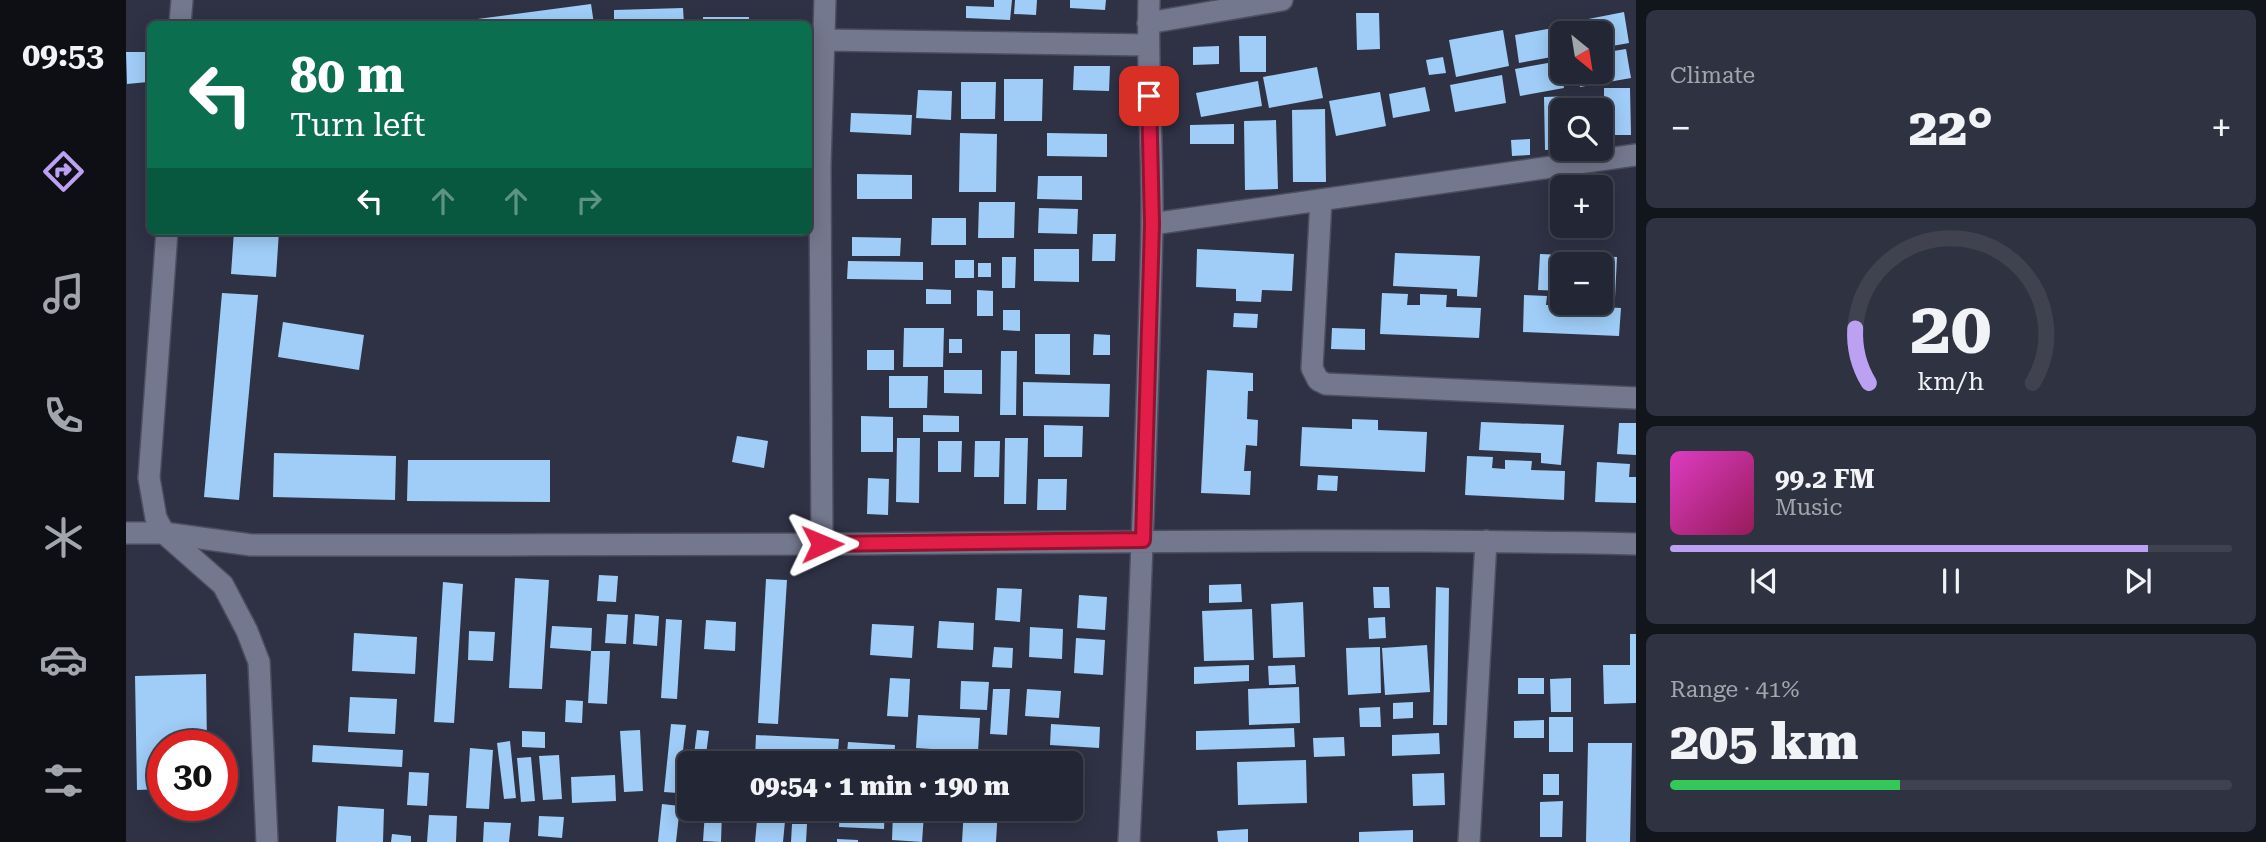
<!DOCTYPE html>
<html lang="en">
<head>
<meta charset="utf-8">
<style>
  :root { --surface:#232634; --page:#2f3240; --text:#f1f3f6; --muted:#a3a5ac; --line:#40434f; --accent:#bca0f2 }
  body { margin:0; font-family:"Roboto Serif",serif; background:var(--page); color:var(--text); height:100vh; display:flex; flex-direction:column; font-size:26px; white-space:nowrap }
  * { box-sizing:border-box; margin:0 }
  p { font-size:23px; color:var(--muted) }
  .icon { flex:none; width:38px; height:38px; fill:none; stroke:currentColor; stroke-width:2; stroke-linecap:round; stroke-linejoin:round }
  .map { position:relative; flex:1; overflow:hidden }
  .side { display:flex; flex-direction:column; gap:10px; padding:10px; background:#13151d; width:630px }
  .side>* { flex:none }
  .top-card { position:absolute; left:21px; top:21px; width:665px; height:214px; border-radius:10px; box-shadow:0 4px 18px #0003,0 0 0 2px var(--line); background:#0b6e4f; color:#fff; overflow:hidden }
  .needle { width:46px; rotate:150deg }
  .controls { position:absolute; left:1424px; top:21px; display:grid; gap:14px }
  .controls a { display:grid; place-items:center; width:63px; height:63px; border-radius:10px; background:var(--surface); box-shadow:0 4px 18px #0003,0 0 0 2px var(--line); font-size:35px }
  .speed { position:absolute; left:21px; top:730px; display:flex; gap:14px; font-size:35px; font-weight:700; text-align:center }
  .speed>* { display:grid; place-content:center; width:91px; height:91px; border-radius:50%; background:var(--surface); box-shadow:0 4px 18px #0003,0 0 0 2px var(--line); line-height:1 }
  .speed .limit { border:10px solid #d22; background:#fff; color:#111 }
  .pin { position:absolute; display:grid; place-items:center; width:60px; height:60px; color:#fff; margin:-30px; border-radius:14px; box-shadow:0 4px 10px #0006 }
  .me { position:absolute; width:77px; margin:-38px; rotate:89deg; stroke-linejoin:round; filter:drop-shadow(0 0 5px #0008) }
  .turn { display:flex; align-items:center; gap:24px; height:147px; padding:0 28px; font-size:32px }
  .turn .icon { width:91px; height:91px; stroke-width:2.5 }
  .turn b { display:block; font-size:49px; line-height:60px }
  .lanes { display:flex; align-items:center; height:66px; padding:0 28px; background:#0003; justify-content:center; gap:35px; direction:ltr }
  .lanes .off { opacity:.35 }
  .big { font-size:52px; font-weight:800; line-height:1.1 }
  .side .tile { flex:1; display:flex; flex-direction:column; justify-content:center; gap:10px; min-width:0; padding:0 24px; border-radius:10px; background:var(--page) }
  .side .dial { align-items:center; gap:0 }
  .dial svg { height:182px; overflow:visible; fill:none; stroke:var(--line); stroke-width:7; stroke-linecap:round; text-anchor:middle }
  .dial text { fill:var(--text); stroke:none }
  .song { display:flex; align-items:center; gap:21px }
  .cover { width:84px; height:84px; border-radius:10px; background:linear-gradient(135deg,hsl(310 70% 55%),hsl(330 70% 35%)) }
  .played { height:7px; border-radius:4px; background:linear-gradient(90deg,var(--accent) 85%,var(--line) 85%) }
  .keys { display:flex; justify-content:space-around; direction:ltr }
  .heat { display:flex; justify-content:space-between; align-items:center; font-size:38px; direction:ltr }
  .charge { height:10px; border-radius:5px; background:linear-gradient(90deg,#34c759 41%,var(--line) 0) }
  .trip { position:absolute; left:551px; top:751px; width:406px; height:70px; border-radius:10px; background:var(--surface); box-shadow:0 4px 18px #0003,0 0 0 2px var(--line); font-weight:800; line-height:70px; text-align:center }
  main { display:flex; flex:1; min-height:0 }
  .menu { display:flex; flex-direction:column; width:126px; justify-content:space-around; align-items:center; background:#0e0f15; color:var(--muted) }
  .menu .icon { width:49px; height:49px }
  .menu .selected { color:var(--accent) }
  .menu b { font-size:32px; color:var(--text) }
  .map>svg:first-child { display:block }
</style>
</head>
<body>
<main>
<nav class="menu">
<b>09:53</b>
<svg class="icon selected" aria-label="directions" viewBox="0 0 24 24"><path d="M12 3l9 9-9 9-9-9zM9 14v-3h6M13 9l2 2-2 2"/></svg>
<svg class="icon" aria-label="music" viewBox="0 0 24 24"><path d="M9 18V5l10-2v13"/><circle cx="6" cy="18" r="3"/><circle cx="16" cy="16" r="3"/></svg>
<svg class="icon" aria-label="phone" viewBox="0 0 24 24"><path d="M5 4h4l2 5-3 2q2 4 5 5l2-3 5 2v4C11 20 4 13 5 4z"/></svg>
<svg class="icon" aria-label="climate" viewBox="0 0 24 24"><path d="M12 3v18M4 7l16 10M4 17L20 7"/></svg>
<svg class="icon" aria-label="car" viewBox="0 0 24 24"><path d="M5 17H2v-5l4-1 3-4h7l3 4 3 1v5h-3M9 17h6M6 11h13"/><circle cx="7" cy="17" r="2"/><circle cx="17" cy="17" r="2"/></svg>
<svg class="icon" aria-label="filters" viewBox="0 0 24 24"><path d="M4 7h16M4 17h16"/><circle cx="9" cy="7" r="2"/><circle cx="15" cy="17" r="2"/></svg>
</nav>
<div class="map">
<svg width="1510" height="842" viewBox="0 0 1510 842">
  <rect width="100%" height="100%" fill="#2f3245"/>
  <path fill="#9fcdf7" d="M868,0H886L884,20L840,18V6L868,7Z
    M889,0H911L910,15L888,14Z
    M944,0H980L979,10L944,8Z
    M465,4L468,24H321V23Z
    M557,8L558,24H488V10Z
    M1498,12L1503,43L1475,48V33H1449L1447,22Z
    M1230,13H1253L1254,49L1231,50Z
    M577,17H623V24H577Z
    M1438,26L1437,55L1393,63L1389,35Z
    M1377,30L1383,66L1330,77L1323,40Z
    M1113,36H1140V72H1114Z
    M1093,46V64L1067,65V47Z
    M1500,49L1505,78L1454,87L1451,72H1475V53Z
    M0,52H20L22,82L1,84Z
    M1317,57L1320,73L1303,75L1300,60Z
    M1433,61L1438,88L1394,96L1389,69Z
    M948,66H984L983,91L947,90Z
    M1191,67L1197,98L1143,108L1137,77Z
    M1376,75L1380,103L1329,112L1324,85Z
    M878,79H917L916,121H878Z
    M1132,81L1136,106L1075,117L1070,93Z
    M835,82H870L869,119H835Z
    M1299,87L1304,111L1267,118L1263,94Z
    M1478,88H1504L1505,135H1478Z
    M792,90L826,91L825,120L790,118Z
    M1254,92L1260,126L1210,136L1203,101Z
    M1444,96V110H1437V149L1419,150L1418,97Z
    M1199,109L1200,182H1167L1166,110Z
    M725,113L786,115L785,135L724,132Z
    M1150,120L1152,189L1119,190L1118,121Z
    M1108,124V144H1064V125Z
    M834,133L871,134L870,192H833Z
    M921,133L981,134V157L921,156Z
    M1404,139V155L1386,156L1385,140Z
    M731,174L786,175V199H731Z
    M912,176H956V200L911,199Z
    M853,202H889L888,238H852Z
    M913,208L952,209L951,234L912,233Z
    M806,218H840V245H805Z
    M108,231H153L150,277L105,274Z
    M967,234H990L989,261H966Z
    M726,237L775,238L774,256H726Z
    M908,249H953V282L908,281Z
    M1071,249L1168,254L1166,291L1136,290L1135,302L1110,301V289L1070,287Z
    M1269,253L1354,256L1351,297L1331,296V289L1267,286Z
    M1414,254L1491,257L1489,298H1475V264H1437V291L1412,290Z
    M876,257H890L889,288H876Z
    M829,260H848V278H829Z
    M722,261L797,262V280L721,279Z
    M852,263H865V277H852Z
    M800,289L825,290V304H800Z
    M851,290L867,291V316H851Z
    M96,293L132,295L113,500L78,497Z
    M1256,293L1282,294L1281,305H1294V294L1321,295L1320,307L1355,308L1353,338L1254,334Z
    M1398,295L1421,296L1420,305H1434V295H1437V303H1458V306L1495,308L1493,336L1397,332Z
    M877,310H894V331L877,330Z
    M1108,313L1132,314L1131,328L1107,327Z
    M157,322L238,335L233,370L152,357Z
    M778,328H818L817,367H777Z
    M1206,328L1239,329V350L1205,349Z
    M909,334H944V375L909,374Z
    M968,334L984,335V355H967Z
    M823,339H836V353H823Z
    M741,350H768V370H741Z
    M875,351H891L890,415H874Z
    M818,370H856V394L818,393Z
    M1081,370L1127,373V391H1122L1121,419L1132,420L1131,446L1120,445L1118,471H1125L1124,495L1075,493Z
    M763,376H802L801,408H763Z
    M897,382L984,384L983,417L897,416Z
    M797,415L833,416V432H797Z
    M735,416L767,417V452H735Z
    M1226,419L1252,420V430L1301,432L1299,472L1174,466L1176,427L1226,429Z
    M1355,422L1438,425L1435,465L1415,463V453L1353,450Z
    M1493,423H1510V455L1491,454Z
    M918,425L957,426L956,457H918Z
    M611,436L642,441L638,468L606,462Z
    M771,438H794L793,503L770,502Z
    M879,438H902L900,504H878Z
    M812,441H836L835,472H812Z
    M849,441H874L873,477H848Z
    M148,453L270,456L269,500L147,497Z
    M1341,456L1367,457L1366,468L1379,469V460L1406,461L1405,470L1439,471L1438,500L1339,495Z
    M282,460H424V502L281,501Z
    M1471,462L1504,464L1503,477H1510V503L1469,502Z
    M1192,475L1212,476L1211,491L1191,490Z
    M742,478L763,479L762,515L741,514Z
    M912,479H941L940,510H911Z
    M473,575L492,576L490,602L471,601Z
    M389,578L423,580L416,689L383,688Z
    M640,579L661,580L652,724L632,723Z
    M317,582L337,584L328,723L308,722Z
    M1115,584L1116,602L1083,603V585Z
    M1247,587H1263L1264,608H1248Z
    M1310,587L1323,588L1321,725H1307Z
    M871,588L896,589L894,622L869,620Z
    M953,595L981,597L979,630L951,628Z
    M1177,602L1179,657L1147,658L1145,604Z
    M1126,609L1128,660L1078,661L1076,611Z
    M481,614L502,615L500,644L479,643Z
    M509,614L533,616L531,646L507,644Z
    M1259,617L1260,638L1243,639L1242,618Z
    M540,619L556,620L551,699L535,698Z
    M580,620L610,622L609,651L578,649Z
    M813,621L848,623L847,650L811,648Z
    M746,624L788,626L786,658L744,655Z
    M426,626L466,628L465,651L424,648Z
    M904,627L937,629L936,659L903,657Z
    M343,631L369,632L367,661L342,660Z
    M228,633L291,637L289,674L226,671Z
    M1504,634H1510V703L1478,704L1477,665H1504Z
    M950,638L979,640L977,675L948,673Z
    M1301,645L1304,692L1259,695L1256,648Z
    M868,647L887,648L886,668L866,667Z
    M1254,647L1255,693L1222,695L1220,648Z
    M465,651H484L481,704L462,703Z
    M1123,665V681L1068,684V667Z
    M1169,665L1170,684L1143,685L1142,666Z
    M80,674L81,746H37V789L11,790L9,676Z
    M764,678L784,679L782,717L761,716Z
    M1392,678H1418V694H1392Z
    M1445,678V712H1425L1424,679Z
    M835,681L863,682L861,710L834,709Z
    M1173,687L1174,723L1123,725L1122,689Z
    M867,689H884L881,735L864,734Z
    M901,689L935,691L933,718L899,716Z
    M224,697L271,699L269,734L222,732Z
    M440,700L457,701L456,723L439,722Z
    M1287,702V718L1267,719V703Z
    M1254,707L1255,727H1234L1233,708Z
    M792,715L854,718L852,752L790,748Z
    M1423,717H1447V752H1423Z
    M1418,720V738H1388V721Z
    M545,724L560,725L552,793L538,792Z
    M925,724L974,727L973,748L924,745Z
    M1168,728L1169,747L1070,750V731Z
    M514,730L517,791L498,792L494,731Z
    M571,730L583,731L579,763H567Z
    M396,731L419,732V748L396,747Z
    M1313,733L1314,754L1266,756V735Z
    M630,735L713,739L711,763L629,758Z
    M1218,737L1219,756L1188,757L1187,738Z
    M384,741L390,798L378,799L371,743Z
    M722,742L769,745L768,763H720Z
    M1462,743H1506L1504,842H1460Z
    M187,745L277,750L276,767L186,762Z
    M344,748L367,750L363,809L340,808Z
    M433,755L436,799L417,800L413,756Z
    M802,755L830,757V763H802Z
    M405,757L409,801L395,802L391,758Z
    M841,759L876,761V763H841Z
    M1180,760L1181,803L1112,805L1111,762Z
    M283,772L303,773L301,806L281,805Z
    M1318,773L1319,805L1287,806L1286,774Z
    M1417,774H1433V795H1417Z
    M489,775L490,801L446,803L445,777Z
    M1437,801L1436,837H1414V802Z
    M536,804L554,806L550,842H532Z
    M212,806L258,809L257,842H210Z
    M650,808H687V814L650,812Z
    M714,808H759L758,829L713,827Z
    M838,808H872L870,842H836Z
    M579,812H596L595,842L577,841Z
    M767,812L798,814L796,842L766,840Z
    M303,815L331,816L330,842H301Z
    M413,816L438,817L436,838L412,836Z
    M631,820L659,821L657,842H629Z
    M358,822L385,823L383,842H357Z
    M666,824H681L680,842H665Z
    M1122,829V842H1092L1091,831Z
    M1287,830V842H1233V832Z
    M266,834L285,836V842H265Z
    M711,839L732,840V842H711Z"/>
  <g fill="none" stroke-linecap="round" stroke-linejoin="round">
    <g stroke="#4c4f5f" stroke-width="24">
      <path id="street" d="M1022,23L1156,0
        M698,40L1021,45
        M1195,200L1186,368L1192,380L1200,384L1510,398
        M1026,224L1510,155
        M0,533H38L125,545C315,545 506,545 696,544C967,542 1239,538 1510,544
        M696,544L694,166L699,0
        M1003,842C1013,637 1021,433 1026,228C1027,152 1021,76 1023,0
        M1343,842L1360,541"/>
    </g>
    <g stroke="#4c4f5f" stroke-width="24">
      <path id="secondary" d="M54,24L56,0
        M41,231L23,478L30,518L38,533L97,585L121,631L133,662L141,842"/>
    </g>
    <use href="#street" stroke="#74788e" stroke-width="21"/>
    <use href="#secondary" stroke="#74788e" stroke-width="21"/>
  </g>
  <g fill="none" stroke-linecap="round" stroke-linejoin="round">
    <g stroke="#92132f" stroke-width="18">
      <path id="route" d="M696,544L1017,540L1026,224L1023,96"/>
    </g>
    <use href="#route" stroke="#e11d48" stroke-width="12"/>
  </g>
</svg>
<div class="controls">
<a><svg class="needle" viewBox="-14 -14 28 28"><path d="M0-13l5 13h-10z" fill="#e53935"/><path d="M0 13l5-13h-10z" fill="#a3a5ac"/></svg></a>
<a><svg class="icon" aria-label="search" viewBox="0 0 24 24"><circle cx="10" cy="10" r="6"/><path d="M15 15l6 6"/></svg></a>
<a>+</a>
<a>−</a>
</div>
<div class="speed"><div class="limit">30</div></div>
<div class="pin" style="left:1023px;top:96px;background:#d93025"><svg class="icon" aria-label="arrive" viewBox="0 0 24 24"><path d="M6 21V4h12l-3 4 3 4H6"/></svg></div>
<svg class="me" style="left:696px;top:544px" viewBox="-20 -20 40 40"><path d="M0-17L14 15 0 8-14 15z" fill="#e11d48" stroke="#fff" stroke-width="4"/></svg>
<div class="trip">09:54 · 1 min · 190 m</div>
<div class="top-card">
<div class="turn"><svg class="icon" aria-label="left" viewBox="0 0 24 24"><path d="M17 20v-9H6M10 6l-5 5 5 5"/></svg><div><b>80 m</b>Turn left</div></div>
<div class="lanes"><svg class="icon" aria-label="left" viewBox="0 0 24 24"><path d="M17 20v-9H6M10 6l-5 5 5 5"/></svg><svg class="icon off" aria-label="ahead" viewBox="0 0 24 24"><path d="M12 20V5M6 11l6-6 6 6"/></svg><svg class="icon off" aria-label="ahead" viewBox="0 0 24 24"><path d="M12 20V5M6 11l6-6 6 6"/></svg><svg class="icon off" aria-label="right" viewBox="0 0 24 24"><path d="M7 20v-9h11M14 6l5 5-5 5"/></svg></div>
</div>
</div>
<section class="side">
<div class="tile"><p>Climate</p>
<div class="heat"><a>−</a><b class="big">22°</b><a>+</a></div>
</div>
<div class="tile dial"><svg viewBox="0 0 100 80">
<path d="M14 69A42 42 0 1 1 86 69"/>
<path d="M14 69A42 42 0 0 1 8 45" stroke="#bca0f2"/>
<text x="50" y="56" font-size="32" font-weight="700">20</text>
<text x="50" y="72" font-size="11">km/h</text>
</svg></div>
<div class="tile">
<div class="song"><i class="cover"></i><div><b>99.2 FM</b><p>Music</p></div></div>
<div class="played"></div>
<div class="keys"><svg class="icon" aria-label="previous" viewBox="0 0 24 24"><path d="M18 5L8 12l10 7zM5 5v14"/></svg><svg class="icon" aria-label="pause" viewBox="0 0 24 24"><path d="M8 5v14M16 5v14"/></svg><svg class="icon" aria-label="next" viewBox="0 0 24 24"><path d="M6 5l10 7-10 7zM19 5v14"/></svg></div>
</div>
<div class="tile"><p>Range · 41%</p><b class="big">205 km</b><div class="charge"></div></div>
</section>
</main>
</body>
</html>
